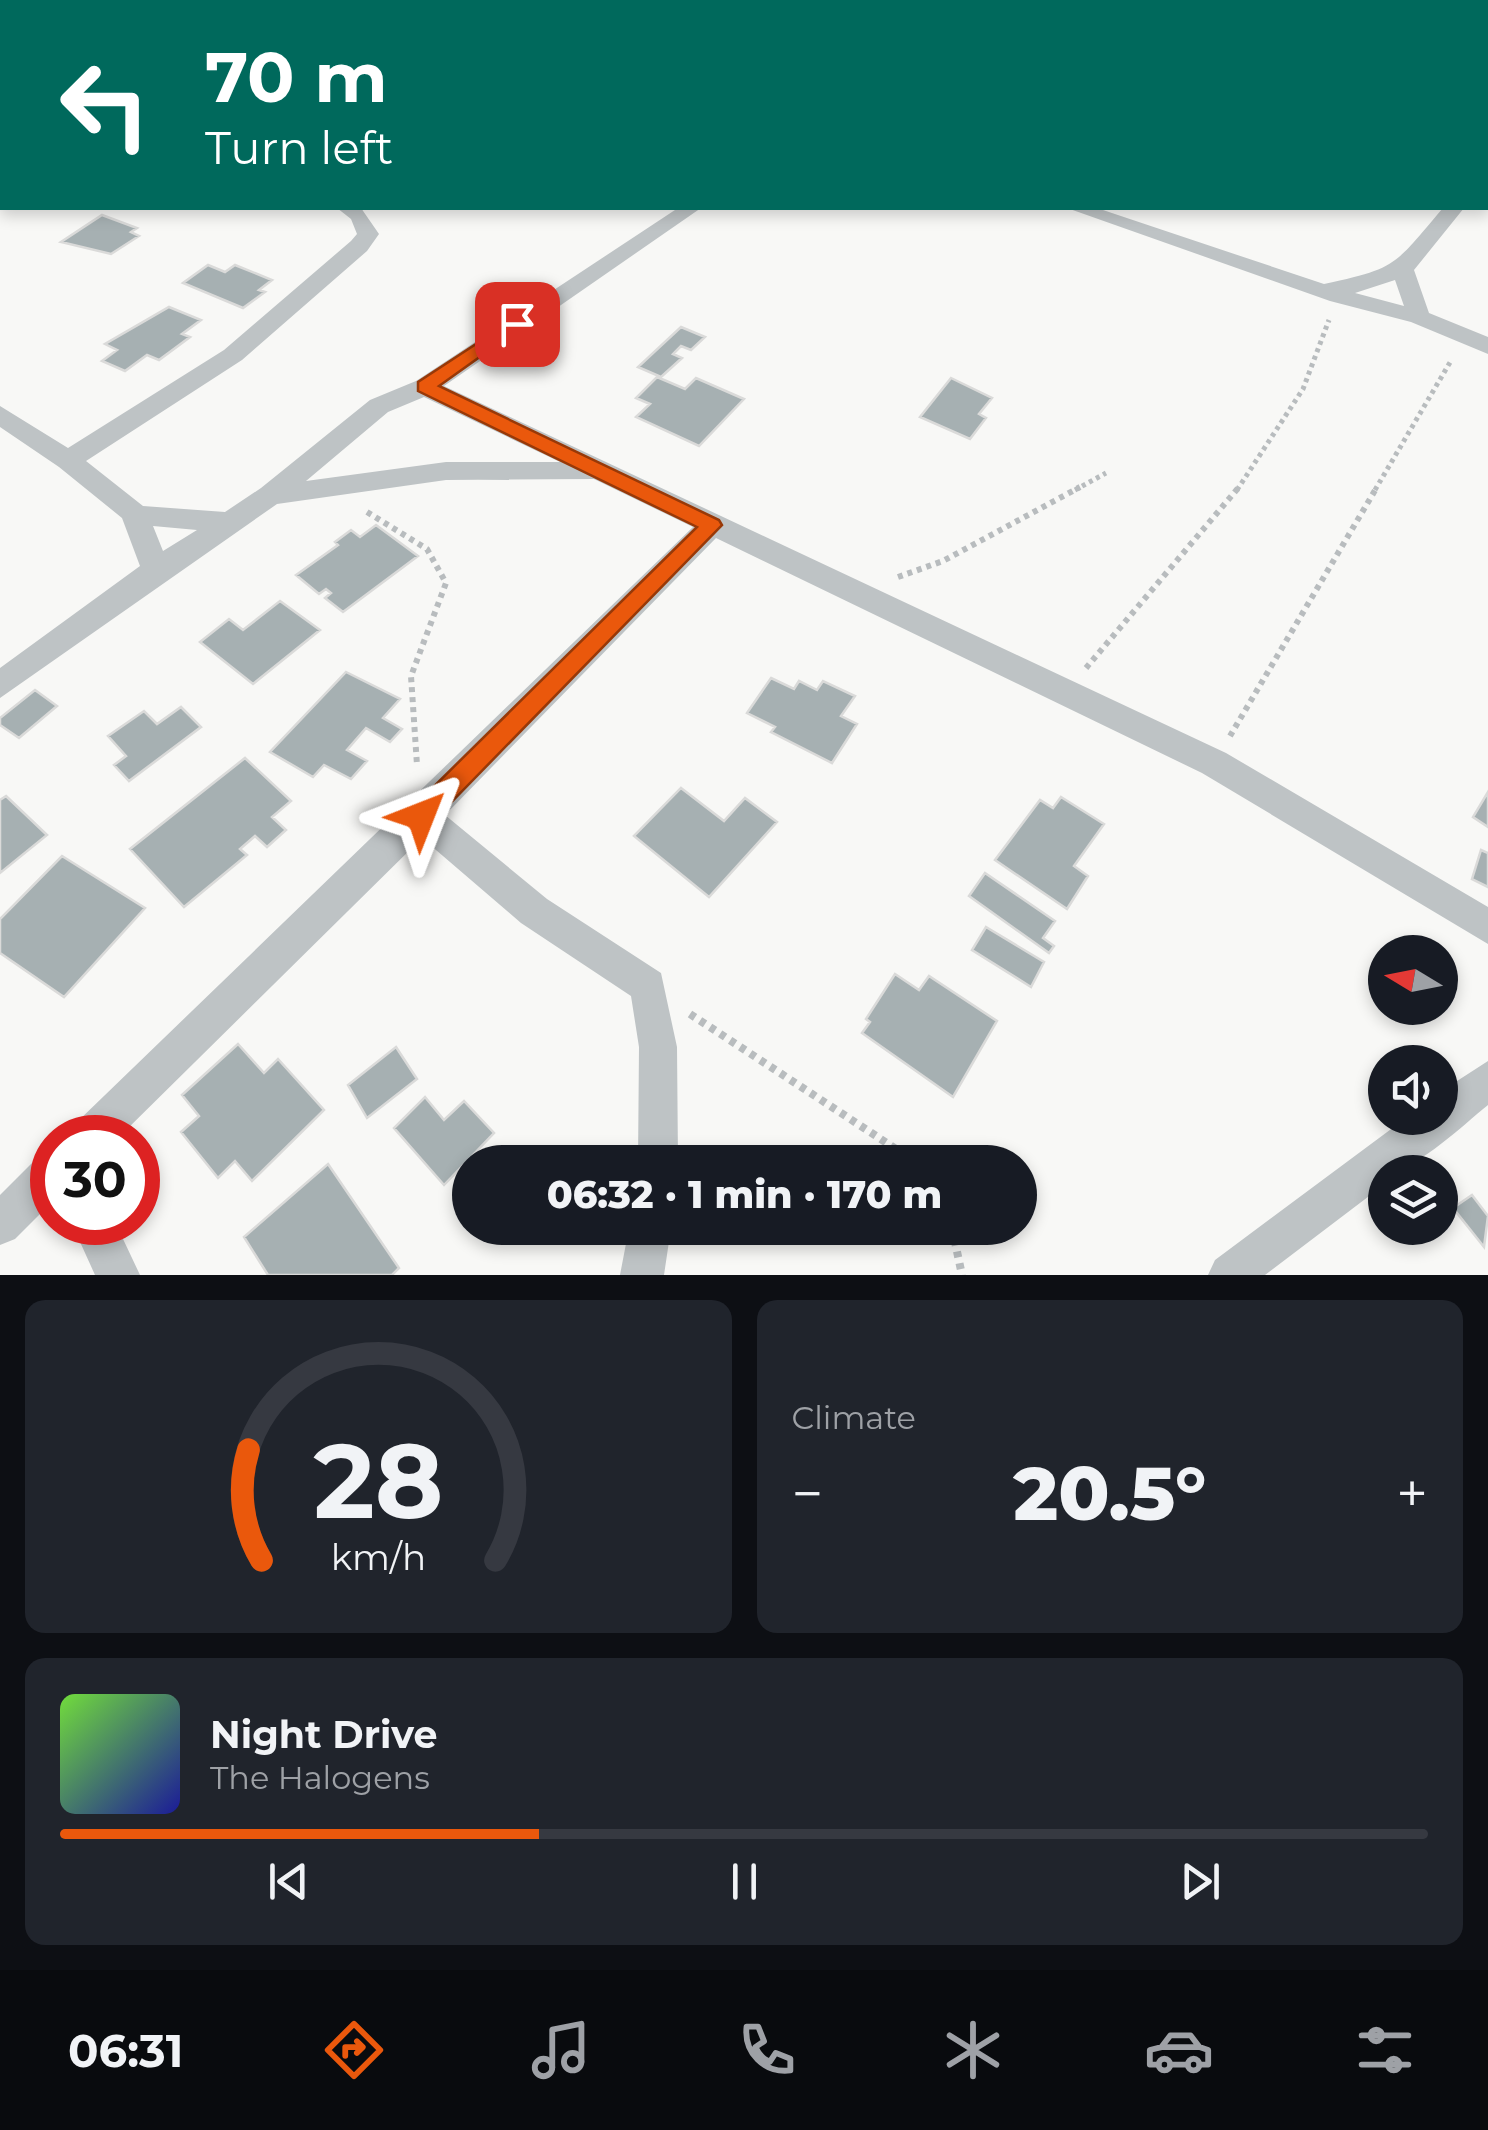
<!DOCTYPE html>
<html lang="en">
<head>
<meta charset="utf-8">
<style>
  :root { --surface:#171b24; --page:#20242c; --text:#f1f3f6; --muted:#9ea1a6; --line:#363941; --accent:#ea580c }
  body { margin:0; font-family:Montserrat,sans-serif; background:var(--page); color:var(--text); height:100vh; display:flex; flex-direction:column; font-size:38px; white-space:nowrap }
  * { box-sizing:border-box; margin:0 }
  p { font-size:32px; color:var(--muted) }
  .icon { flex:none; width:55px; height:55px; fill:none; stroke:currentColor; stroke-width:2; stroke-linecap:round; stroke-linejoin:round }
  .map { position:relative; height:1275px; overflow:hidden }
  .side { display:flex; flex-direction:column; gap:25px; padding:25px; background:#0d0f14; flex:1 }
  .side>* { flex:none }
  .hud { position:absolute; left:0px; top:0px; width:1490px; height:210px; box-shadow:0 5px 15px #0003; background:#00695c; color:#fff; overflow:hidden }
  .needle { width:65px; rotate:280deg }
  .buttons { position:absolute; left:1368px; top:935px; display:grid; gap:20px }
  .buttons a { display:grid; place-items:center; width:90px; height:90px; border-radius:50%; background:var(--surface); box-shadow:0 5px 15px #0003; font-size:50px }
  .speed { position:absolute; left:30px; top:1115px; display:flex; gap:20px; font-size:50px; font-weight:700; text-align:center }
  .speed>* { display:grid; place-content:center; width:130px; height:130px; border-radius:50%; background:var(--surface); box-shadow:0 5px 15px #0003; line-height:1 }
  .speed .limit { border:15px solid #d22; background:#fff; color:#111 }
  .pin { position:absolute; display:grid; place-items:center; width:85px; height:85px; color:#fff; margin:-42px; border-radius:20px; box-shadow:0 5px 15px #0006 }
  .me { position:absolute; width:110px; margin:-55px; rotate:45deg; stroke-linejoin:round; filter:drop-shadow(0 0 8px #0008) }
  .turn { display:flex; align-items:center; gap:35px; height:210px; padding:0 40px; font-size:45px }
  .turn .icon { width:130px; height:130px; stroke-width:2.5 }
  .turn b { display:block; font-size:70px; line-height:85px }
  .big { font-size:75px; font-weight:800; line-height:1.1 }
  .side .tile { flex:1; display:flex; flex-direction:column; justify-content:center; gap:15px; min-width:0; padding:0 35px; border-radius:20px; background:var(--page) }
  .side .dial { align-items:center; gap:0 }
  .dial svg { height:260px; overflow:visible; fill:none; stroke:var(--line); stroke-width:7; stroke-linecap:round; text-anchor:middle }
  .dial text { fill:var(--text); stroke:none }
  .song { display:flex; align-items:center; gap:30px }
  .cover { width:120px; height:120px; border-radius:15px; background:linear-gradient(135deg,hsl(100 70% 55%),hsl(240 70% 35%)) }
  .played { height:10px; border-radius:5px; background:linear-gradient(90deg,var(--accent) 35%,var(--line) 35%) }
  .keys { display:flex; justify-content:space-around; direction:ltr }
  .heat { display:flex; justify-content:space-between; align-items:center; font-size:55px; direction:ltr }
  .side .tiles { flex:1; display:grid; gap:25px; grid-template-columns:1fr 1fr }
  .tile:last-child { grid-column:span 2 }
  .trip { position:absolute; left:452px; top:1145px; width:585px; height:100px; border-radius:50px; background:var(--surface); box-shadow:0 5px 15px #0003; font-weight:800; line-height:100px; text-align:center }
  .tabs { display:flex; height:160px; justify-content:space-around; align-items:center; background:#090b0e; color:var(--muted) }
  .tabs .icon { width:70px; height:70px }
  .tabs .on { color:var(--accent) }
  .tabs b { font-size:45px; color:var(--text) }
  .map>svg:first-child { display:block }
</style>
</head>
<body>
<div class="map">
<svg width="1488" height="1275" viewBox="0 0 1488 1275">
  <rect width="100%" height="100%" fill="#f8f8f6"/>
  <path fill="#a6b0b2" stroke="#dadad9" stroke-width="2.5" d="M102,215L137,228L131,232L139,236L111,254L61,242Z
    M208,265L225,272L235,265L272,280L259,290L265,292L243,308L183,283Z
    M169,307L201,320L182,334L190,337L159,360L147,355L125,371L102,361L117,350L105,344Z
    M681,327L705,337L691,350L681,346L673,354L682,358L661,377L638,367Z
    M657,377L685,389L696,378L744,399L699,446L636,417L650,404L636,398Z
    M951,378L992,398L979,414L986,418L970,439L920,417Z
    M376,525L418,556L343,612L325,598L331,593L326,589L319,594L296,575L338,545L335,542L351,530L360,537Z
    M280,601L320,630L253,684L200,642L229,619L243,630Z
    M346,672L400,699L383,718L402,729L390,742L366,728L347,750L367,761L351,779L324,765L313,777L270,752Z
    M771,678L794,689L799,681L817,690L823,681L855,696L841,716L857,724L832,763L771,732L775,727L747,713Z
    M35,690L57,706L19,738L0,725V718Z
    M181,707L201,727L129,781L114,765L126,756L108,736L144,711L157,724Z
    M245,758L291,801L272,817L286,830L267,847L255,836L240,849L247,855L184,907L130,849Z
    M681,788L724,821L745,798L777,822L709,897L634,836Z
    M1488,792V827L1473,817Z
    M6,796L47,835L0,873V800Z
    M1061,797L1104,824L1074,866L1088,876L1067,909L995,860L1040,800L1053,808Z
    M1481,850L1488,853V887L1472,879Z
    M62,856L145,908L64,997L0,953V919Z
    M985,873L1055,921L1043,938L1054,946L1049,953L969,896Z
    M986,927L1044,962L1031,987L972,950Z
    M895,974L919,990L929,976L997,1021L953,1097L862,1033L870,1022L866,1019Z
    M238,1044L264,1073L278,1059L324,1110L252,1181L235,1161L218,1178L181,1132L199,1116L182,1095Z
    M396,1047L417,1079L367,1118L348,1085Z
    M425,1097L444,1120L464,1101L494,1133L444,1185L394,1128Z
    M328,1164L399,1268L392,1275H268L244,1237Z
    M1472,1195L1488,1216L1484,1247L1453,1208Z"/>
  <g fill="none" stroke-linecap="round" stroke-linejoin="round">
    <path stroke="#b8bcbe" stroke-width="5" stroke-dasharray="4 4" stroke-linecap="butt" d="M1075,490L1106,473
      M1237,490L1303,389L1329,320
      M1375,490L1452,359"/>
    <path stroke="#b8bcbe" stroke-width="6" stroke-dasharray="5 5" stroke-linecap="butt" d="M367,512L427,549L446,583L411,676L417,765
      M898,577L943,561L1080,487
      M1086,668L1239,487
      M1230,736L1377,487"/>
    <path stroke="#b8bcbe" stroke-width="8" stroke-dasharray="6 6" stroke-linecap="butt" d="M690,1014L899,1151L907,1162
      M952,1228L962,1275"/>
    <path fill="#bec3c5" fill-rule="evenodd" d="M403,0H426L427,2H404Z
      M1049,0H1074L1075,2H1050Z
      M2,89V102L0,103V90Z
      M0,113H2V125H0Z
      M337,208H361L379,234L367,251L242,360L86,461L143,506L225,512L261,488L370,400L416,381L678,208H701L444,386L1226,753L1488,907V944L1202,773L716,538L445,815L547,899L661,973L677,1047L678,1162H638L639,1047L631,996L521,923L422,838L118,1138H69L75,1124L693,527L594,479L446,480L277,504L0,698V668L140,566L122,518L59,467L0,427V406L68,448L224,350L351,241L357,234L351,219ZM424,397L560,462H446L306,481L388,412ZM153,526L197,530L163,551Z
      M1067,208H1097L1324,284C1399,268 1394,265 1443,208H1464L1414,270L1429,313L1488,337V354L1411,322L1330,301ZM1395,280L1404,306L1355,293Z
      M1488,1061V1105C1463,1125 1415,1172 1385,1172V1184L1265,1275H1208L1215,1260L1406,1118H1440V1092Z
      M52,1152V1202L15,1239L0,1245V1195L37,1158Z
      M71,1222H115L140,1275H95Z
      M629,1228H671L664,1275H620Z"/>
  </g>
  <path fill="#ea580c" stroke="#983908" stroke-width="2.5" d="M511,321L526,324L439,386L719,520L722,525L430,824L421,828L412,824L408,816L412,808L697,527L418,391V382Z"/>
</svg>
<div class="buttons">
<a><svg class="needle" viewBox="-14 -14 28 28"><path d="M0-13l5 13h-10z" fill="#e53935"/><path d="M0 13l5-13h-10z" fill="#9ea1a6"/></svg></a>
<a><svg class="icon" aria-label="sound" viewBox="0 0 24 24"><path d="M4 9h4l5-4v14l-5-4H4zM17 9q2 3 0 6"/></svg></a>
<a><svg class="icon" aria-label="layers" viewBox="0 0 24 24"><path d="M12 4l9 5-9 5-9-5zM3 14l9 5 9-5"/></svg></a>
</div>
<div class="speed"><div class="limit">30</div></div>
<div class="pin" style="left:517px;top:324px;background:#d93025"><svg class="icon" aria-label="arrive" viewBox="0 0 24 24"><path d="M6 21V4h12l-3 4 3 4H6"/></svg></div>
<svg class="me" style="left:421px;top:816px" viewBox="-20 -20 40 40"><path d="M0-17L14 15 0 8-14 15z" fill="#ea580c" stroke="#fff" stroke-width="4"/></svg>
<div class="trip">06:32 · 1 min · 170 m</div>
<div class="hud">
<div class="turn"><svg class="icon" aria-label="left" viewBox="0 0 24 24"><path d="M17 20v-9H6M10 6l-5 5 5 5"/></svg><div><b>70 m</b>Turn left</div></div>
</div>
</div>
<section class="side">
<div class="tiles">
<div class="tile dial"><svg viewBox="0 0 100 80">
<path d="M14 69A42 42 0 1 1 86 69"/>
<path d="M14 69A42 42 0 0 1 10 35" stroke="#ea580c"/>
<text x="50" y="56" font-size="32" font-weight="700">28</text>
<text x="50" y="72" font-size="11">km/h</text>
</svg></div>
<div class="tile"><p>Climate</p>
<div class="heat"><a>−</a><b class="big">20.5°</b><a>+</a></div>
</div>
<div class="tile">
<div class="song"><i class="cover"></i><div><b>Night Drive</b><p>The Halogens</p></div></div>
<div class="played"></div>
<div class="keys"><svg class="icon" aria-label="previous" viewBox="0 0 24 24"><path d="M18 5L8 12l10 7zM5 5v14"/></svg><svg class="icon" aria-label="pause" viewBox="0 0 24 24"><path d="M8 5v14M16 5v14"/></svg><svg class="icon" aria-label="next" viewBox="0 0 24 24"><path d="M6 5l10 7-10 7zM19 5v14"/></svg></div>
</div>
</div>
</section>
<nav class="tabs">
<b>06:31</b>
<svg class="icon on" aria-label="directions" viewBox="0 0 24 24"><path d="M12 3l9 9-9 9-9-9zM9 14v-3h6M13 9l2 2-2 2"/></svg>
<svg class="icon" aria-label="music" viewBox="0 0 24 24"><path d="M9 18V5l10-2v13"/><circle cx="6" cy="18" r="3"/><circle cx="16" cy="16" r="3"/></svg>
<svg class="icon" aria-label="phone" viewBox="0 0 24 24"><path d="M5 4h4l2 5-3 2q2 4 5 5l2-3 5 2v4C11 20 4 13 5 4z"/></svg>
<svg class="icon" aria-label="climate" viewBox="0 0 24 24"><path d="M12 3v18M4 7l16 10M4 17L20 7"/></svg>
<svg class="icon" aria-label="car" viewBox="0 0 24 24"><path d="M5 17H2v-5l4-1 3-4h7l3 4 3 1v5h-3M9 17h6M6 11h13"/><circle cx="7" cy="17" r="2"/><circle cx="17" cy="17" r="2"/></svg>
<svg class="icon" aria-label="filters" viewBox="0 0 24 24"><path d="M4 7h16M4 17h16"/><circle cx="9" cy="7" r="2"/><circle cx="15" cy="17" r="2"/></svg>
</nav>
</body>
</html>
